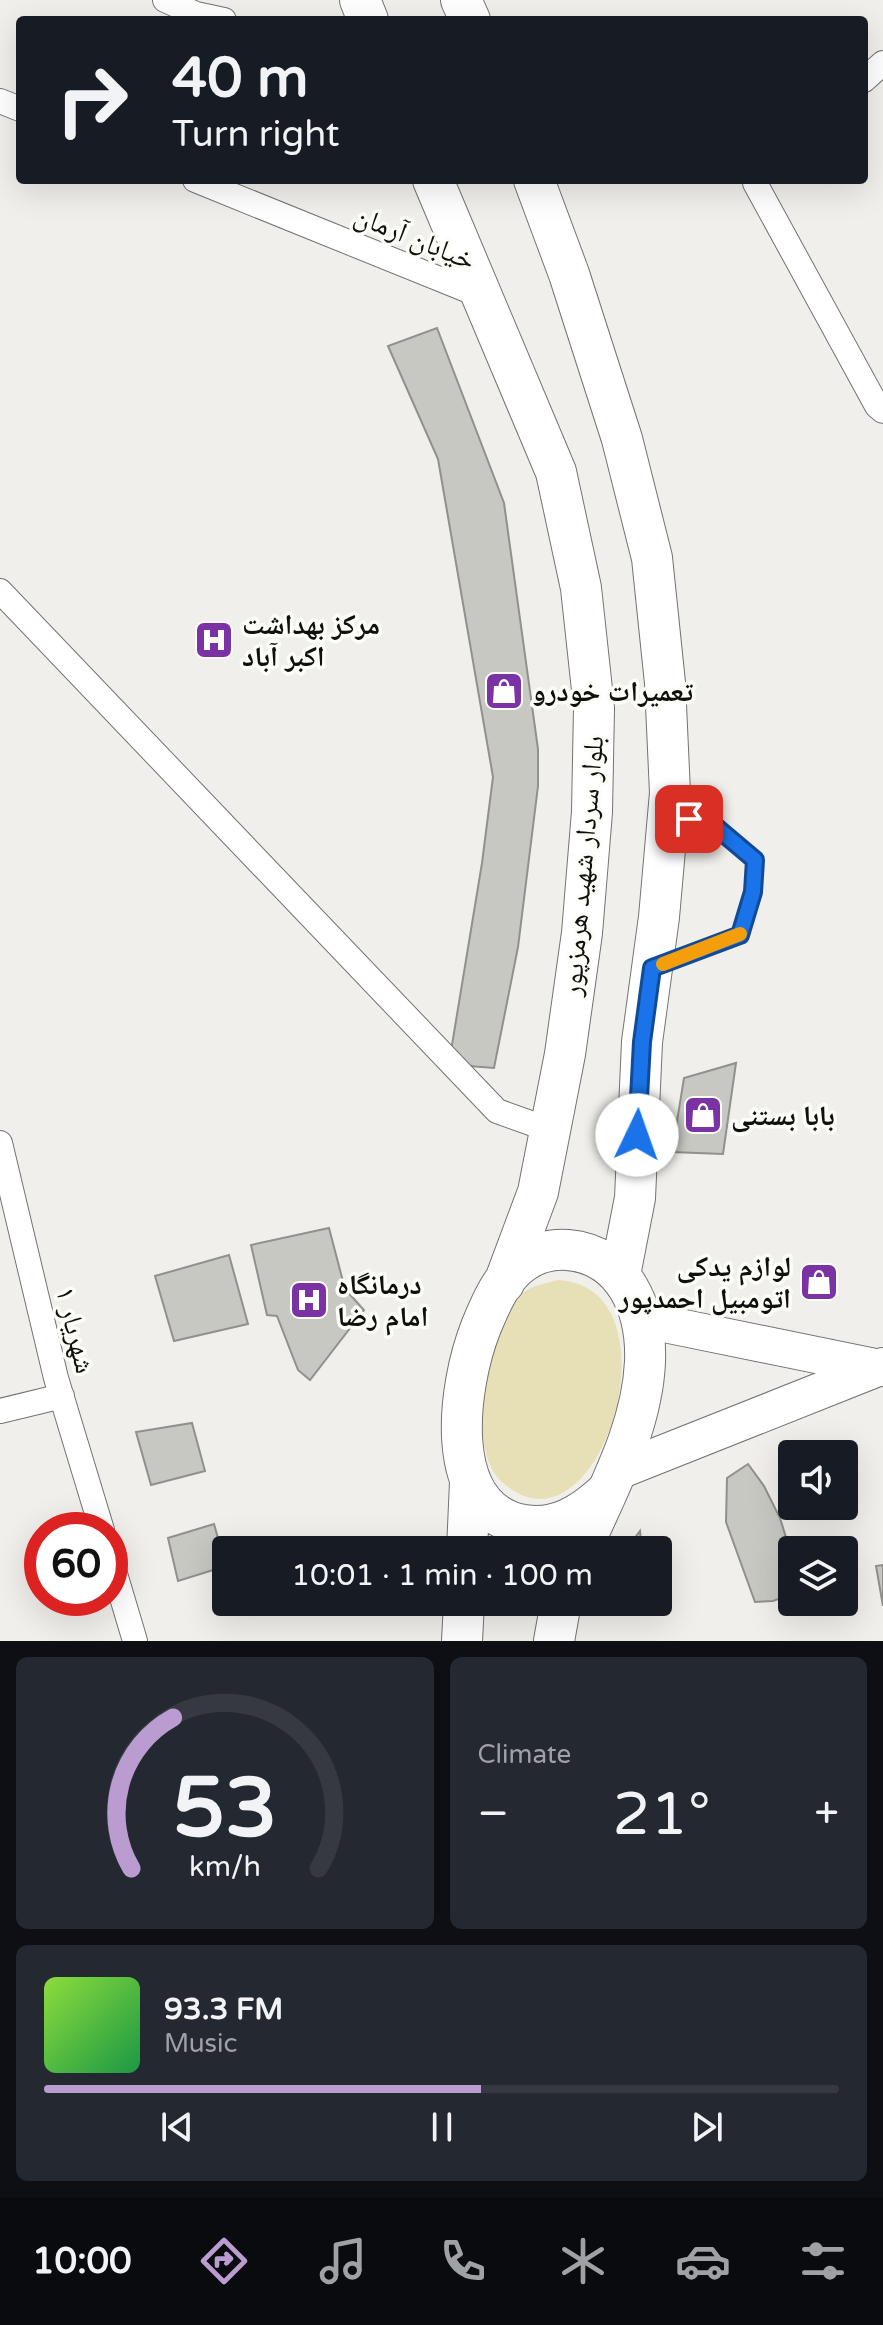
<!DOCTYPE html>
<html lang="en">
<head>
<meta charset="utf-8">
<style>
  :root { --surface:#171b24; --page:#242831; --text:#f1f3f6; --muted:#9ea1a6; --line:#363941; --accent:#bb9cd1 }
  body { margin:0; font-family:"Varela Round","Noto Naskh Arabic",sans-serif; background:var(--page); color:var(--text); height:100vh; display:flex; flex-direction:column; font-size:30px; white-space:nowrap }
  * { box-sizing:border-box; margin:0 }
  p { font-size:26px; color:var(--muted) }
  .icon { flex:none; width:44px; height:44px; fill:none; stroke:currentColor; stroke-width:2; stroke-linecap:round; stroke-linejoin:round }
  .map { position:relative; height:1641px; overflow:hidden }
  .details { display:flex; flex-direction:column; gap:16px; padding:16px; background:#0d0f14; flex:1 }
  .details>* { flex:none }
  .hud { position:absolute; left:16px; top:16px; width:852px; height:168px; border-radius:8px; box-shadow:0 8px 32px #0002; background:#171b24; color:var(--text); overflow:hidden }
  .buttons { position:absolute; left:778px; top:1440px; display:grid; gap:16px }
  .buttons a { display:grid; place-items:center; width:80px; height:80px; border-radius:8px; background:var(--surface); box-shadow:0 8px 32px #0002; font-size:40px }
  .speed { position:absolute; left:24px; top:1512px; display:flex; gap:16px; font-size:40px; font-weight:700; text-align:center }
  .speed>* { display:grid; place-content:center; width:104px; height:104px; border-radius:50%; background:var(--surface); box-shadow:0 8px 32px #0002; line-height:1 }
  .speed .limit { border:12px solid #d22; background:#fff; color:#111 }
  .pin { position:absolute; display:grid; place-items:center; width:68px; height:68px; color:#fff; margin:-34px; border-radius:16px; box-shadow:0 4px 12px #0006 }
  .me { position:absolute; width:88px; margin:-44px; rotate:3deg; stroke-linejoin:round; filter:drop-shadow(0 0 6px #0008) }
  .turn { display:flex; align-items:center; gap:28px; height:168px; padding:0 24px; font-size:36px }
  .turn .icon { width:104px; height:104px; stroke-width:2.5 }
  .turn b { display:block; font-size:56px; line-height:68px }
  .big { font-size:60px; font-weight:600; line-height:1.1 }
  .details .widget { flex:1; display:flex; flex-direction:column; justify-content:center; gap:12px; min-width:0; padding:0 28px; border-radius:12px; background:var(--page) }
  .details .dial { align-items:center; gap:0 }
  .dial svg { height:208px; overflow:visible; fill:none; stroke:var(--line); stroke-width:7; stroke-linecap:round; text-anchor:middle }
  .dial text { fill:var(--text); stroke:none }
  .song { display:flex; align-items:center; gap:24px }
  .cover { width:96px; height:96px; border-radius:12px; background:linear-gradient(135deg,hsl(90 70% 55%),hsl(140 70% 35%)) }
  .played { height:8px; border-radius:4px; background:linear-gradient(90deg,var(--accent) 55%,var(--line) 55%) }
  .keys { display:flex; justify-content:space-around; direction:ltr }
  .heat { display:flex; justify-content:space-between; align-items:center; font-size:44px; direction:ltr }
  .details .tiles { flex:1; display:grid; gap:16px; grid-template-columns:1fr 1fr }
  .widget:last-child { grid-column:span 2 }
  .trip { position:absolute; left:212px; top:1536px; width:460px; height:80px; border-radius:8px; background:var(--surface); box-shadow:0 8px 32px #0002; font-weight:600; line-height:80px; text-align:center }
  .dock { display:flex; height:128px; justify-content:space-around; align-items:center; background:#090b0e; color:var(--muted) }
  .dock .icon { width:56px; height:56px }
  .dock .selected { color:var(--accent) }
  .dock b { font-size:36px; color:var(--text) }
  .map>svg:first-child { display:block }
</style>
</head>
<body>
<div class="map">
<svg width="883" height="1641" viewBox="0 0 883 1641">
  <rect width="100%" height="100%" fill="#f0efeb"/>
  <path fill="#e7e0b6" d="M558,1280C684,1286 600,1570 502,1482C465,1449 484,1333 514,1300C526,1287 542,1284 558,1280Z"/>
  <path fill="#c8c8c3" stroke="#91908c" stroke-width="2" d="M437,328L504,503L538,749V786L518,947L494,1068L469,1066L451,1051L482,863L493,777L438,459L388,346Z
    M736,1063L723,1154L672,1152L684,1078Z
    M329,1228L345,1289L364,1310L310,1380L298,1370L277,1316L267,1315L251,1245Z
    M229,1255L248,1324L174,1341L155,1276Z
    M192,1423L205,1471L151,1485L136,1432Z
    M748,1464L764,1486L780,1518L792,1557V1594L773,1601L755,1602L726,1522L727,1478Z
    M214,1524L226,1566L178,1581L168,1538Z
    M640,1531L642,1550H626Z
    M883,1565V1606L876,1566Z"/>
  <g fill="none" stroke-linecap="round" stroke-linejoin="round">
    <g stroke="#73736f" stroke-width="14">
      <path id="lane" d="M659,965L740,935L753,892L755,860L710,822L675,817"/>
    </g>
    <g stroke="#73736f" stroke-width="26">
      <path id="street" d="M165,0L196,14L224,20
        M864,80L883,63
        M0,101L20,109
        M195,180L479,295
        M758,180L755,183L877,406L883,411
        M0,591L497,1111L550,1130
        M0,1143L56,1378L102,1530
        M0,1411L62,1396
        M110,1557L135,1641"/>
    </g>
    <g stroke="#73736f" stroke-width="38">
      <path id="secondary" d="M640,1319L880,1368
        M616,1472L883,1366"/>
    </g>
    <g stroke="#73736f" stroke-width="42">
      <path id="primary" d="M360,0L368,20
        M461,0L470,20
        M433,180L556,472L581,588L594,708L592,812L582,933L565,1054L538,1192L504,1283
        M534,180L569,274L622,439L652,558L665,683L670,793L659,917L642,1042L635,1198L620,1275
        M467,1550L470,1482
        M581,1550C607,1490 642,1429 645,1362C647,1310 625,1255 568,1250C552,1249 537,1252 523,1262C502,1276 490,1305 481,1327C458,1385 440,1511 524,1525C556,1530 581,1515 604,1494
        M462,1641L464,1602
        M554,1641L561,1602"/>
    </g>
    <use href="#lane" stroke="#fff" stroke-width="12"/>
    <use href="#street" stroke="#fff" stroke-width="24"/>
    <use href="#secondary" stroke="#fff" stroke-width="36"/>
    <use href="#primary" stroke="#fff" stroke-width="40"/>
  </g>
  <g fill="none" stroke-linecap="round" stroke-linejoin="round">
    <g stroke="#114b97" stroke-width="20">
      <path id="route" d="M637,1135L642,1042L652,968L740,935L753,892L755,860L710,822L689,819"/>
    </g>
    <use href="#route" stroke="#1a73e8" stroke-width="14"/>
    <path stroke="#f59e0b" stroke-width="14" d="M663,964L740,934"/>
  </g>
  <defs>
    <g id="hospital-square" transform="scale(2)"><rect x="-9" y="-9" width="18" height="18" rx="4" fill="#7a32a4" stroke="#fdfdf8"/><path d="M-5-5h3v3.5h4V-5h3V5h-3V1.5h-4V5h-3Z" fill="#fff"/></g>
    <g id="shop-square" transform="scale(2)"><rect x="-9" y="-9" width="18" height="18" rx="4" fill="#7a32a4" stroke="#fdfdf8"/><path d="M-5-2.5h2.3a2.7 3.5 0 0 1 5.4 0H5L5.5 6h-11ZM-1.5-2.5h3a1.5 2.3 0 0 0-3 0Z" fill="#fff"/></g>
  </defs>
  <g fill-rule="evenodd">
    <use href="#hospital-square" x="214" y="640"/>
    <use href="#shop-square" x="504" y="691"/>
    <use href="#shop-square" x="703" y="1115"/>
    <use href="#shop-square" x="819" y="1282"/>
    <use href="#hospital-square" x="309" y="1300"/>
  </g>
  <g text-anchor="middle" stroke-width="7" stroke-linejoin="round" paint-order="stroke">
    <g font-size="28" fill="#0f0f0d" stroke="#fdfdf8">
      <text transform="translate(415 237) rotate(22)" y="10">خیابان آرمان</text>
      <text transform="translate(582 866) rotate(-85)" y="10">بلوار سردار شهید هرمزپور</text>
      <text transform="translate(76 1330) rotate(76)" y="10">شهریار ۱</text>
    </g>
    <g font-size="28" font-weight="bold" fill="#0f0f0d" stroke="#fdfdf8" text-anchor="start">
      <text x="242" y="634">مرکز بهداشت<tspan x="242" dy="32">اکبر آباد</tspan></text>
      <text x="532" y="701">تعمیرات خودرو</text>
      <text x="731" y="1125">بابا بستنی</text>
      <text x="791" y="1276" text-anchor="end">لوازم یدکی<tspan x="791" dy="32">اتومبیل احمدپور</tspan></text>
      <text x="337" y="1294">درمانگاه<tspan x="337" dy="32">امام رضا</tspan></text>
    </g>
  </g>
</svg>
<div class="buttons">
<a><svg class="icon" aria-label="sound" viewBox="0 0 24 24"><path d="M4 9h4l5-4v14l-5-4H4zM17 9q2 3 0 6"/></svg></a>
<a><svg class="icon" aria-label="layers" viewBox="0 0 24 24"><path d="M12 4l9 5-9 5-9-5zM3 14l9 5 9-5"/></svg></a>
</div>
<div class="speed"><div class="limit">60</div></div>
<div class="pin" style="left:689px;top:819px;background:#d93025"><svg class="icon" aria-label="arrive" viewBox="0 0 24 24"><path d="M6 21V4h12l-3 4 3 4H6"/></svg></div>
<svg class="me" style="left:637px;top:1135px" viewBox="-20 -20 40 40"><circle r="19" fill="#fff"/><path d="M0-13L10 11 0 6-10 11z" fill="#1a73e8"/></svg>
<div class="trip">10:01 · 1 min · 100 m</div>
<div class="hud">
<div class="turn"><svg class="icon" aria-label="right" viewBox="0 0 24 24"><path d="M7 20v-9h11M14 6l5 5-5 5"/></svg><div><b>40 m</b>Turn right</div></div>
</div>
</div>
<section class="details">
<div class="tiles">
<div class="widget dial"><svg viewBox="0 0 100 80">
<path d="M14 69A42 42 0 1 1 86 69"/>
<path d="M14 69A42 42 0 0 1 30 11" stroke="#bb9cd1"/>
<text x="50" y="56" font-size="32" font-weight="700">53</text>
<text x="50" y="72" font-size="11">km/h</text>
</svg></div>
<div class="widget"><p>Climate</p>
<div class="heat"><a>−</a><b class="big">21°</b><a>+</a></div>
</div>
<div class="widget">
<div class="song"><i class="cover"></i><div><b>93.3 FM</b><p>Music</p></div></div>
<div class="played"></div>
<div class="keys"><svg class="icon" aria-label="previous" viewBox="0 0 24 24"><path d="M18 5L8 12l10 7zM5 5v14"/></svg><svg class="icon" aria-label="pause" viewBox="0 0 24 24"><path d="M8 5v14M16 5v14"/></svg><svg class="icon" aria-label="next" viewBox="0 0 24 24"><path d="M6 5l10 7-10 7zM19 5v14"/></svg></div>
</div>
</div>
</section>
<nav class="dock">
<b>10:00</b>
<svg class="icon selected" aria-label="directions" viewBox="0 0 24 24"><path d="M12 3l9 9-9 9-9-9zM9 14v-3h6M13 9l2 2-2 2"/></svg>
<svg class="icon" aria-label="music" viewBox="0 0 24 24"><path d="M9 18V5l10-2v13"/><circle cx="6" cy="18" r="3"/><circle cx="16" cy="16" r="3"/></svg>
<svg class="icon" aria-label="phone" viewBox="0 0 24 24"><path d="M5 4h4l2 5-3 2q2 4 5 5l2-3 5 2v4C11 20 4 13 5 4z"/></svg>
<svg class="icon" aria-label="climate" viewBox="0 0 24 24"><path d="M12 3v18M4 7l16 10M4 17L20 7"/></svg>
<svg class="icon" aria-label="car" viewBox="0 0 24 24"><path d="M5 17H2v-5l4-1 3-4h7l3 4 3 1v5h-3M9 17h6M6 11h13"/><circle cx="7" cy="17" r="2"/><circle cx="17" cy="17" r="2"/></svg>
<svg class="icon" aria-label="filters" viewBox="0 0 24 24"><path d="M4 7h16M4 17h16"/><circle cx="9" cy="7" r="2"/><circle cx="15" cy="17" r="2"/></svg>
</nav>
</body>
</html>
